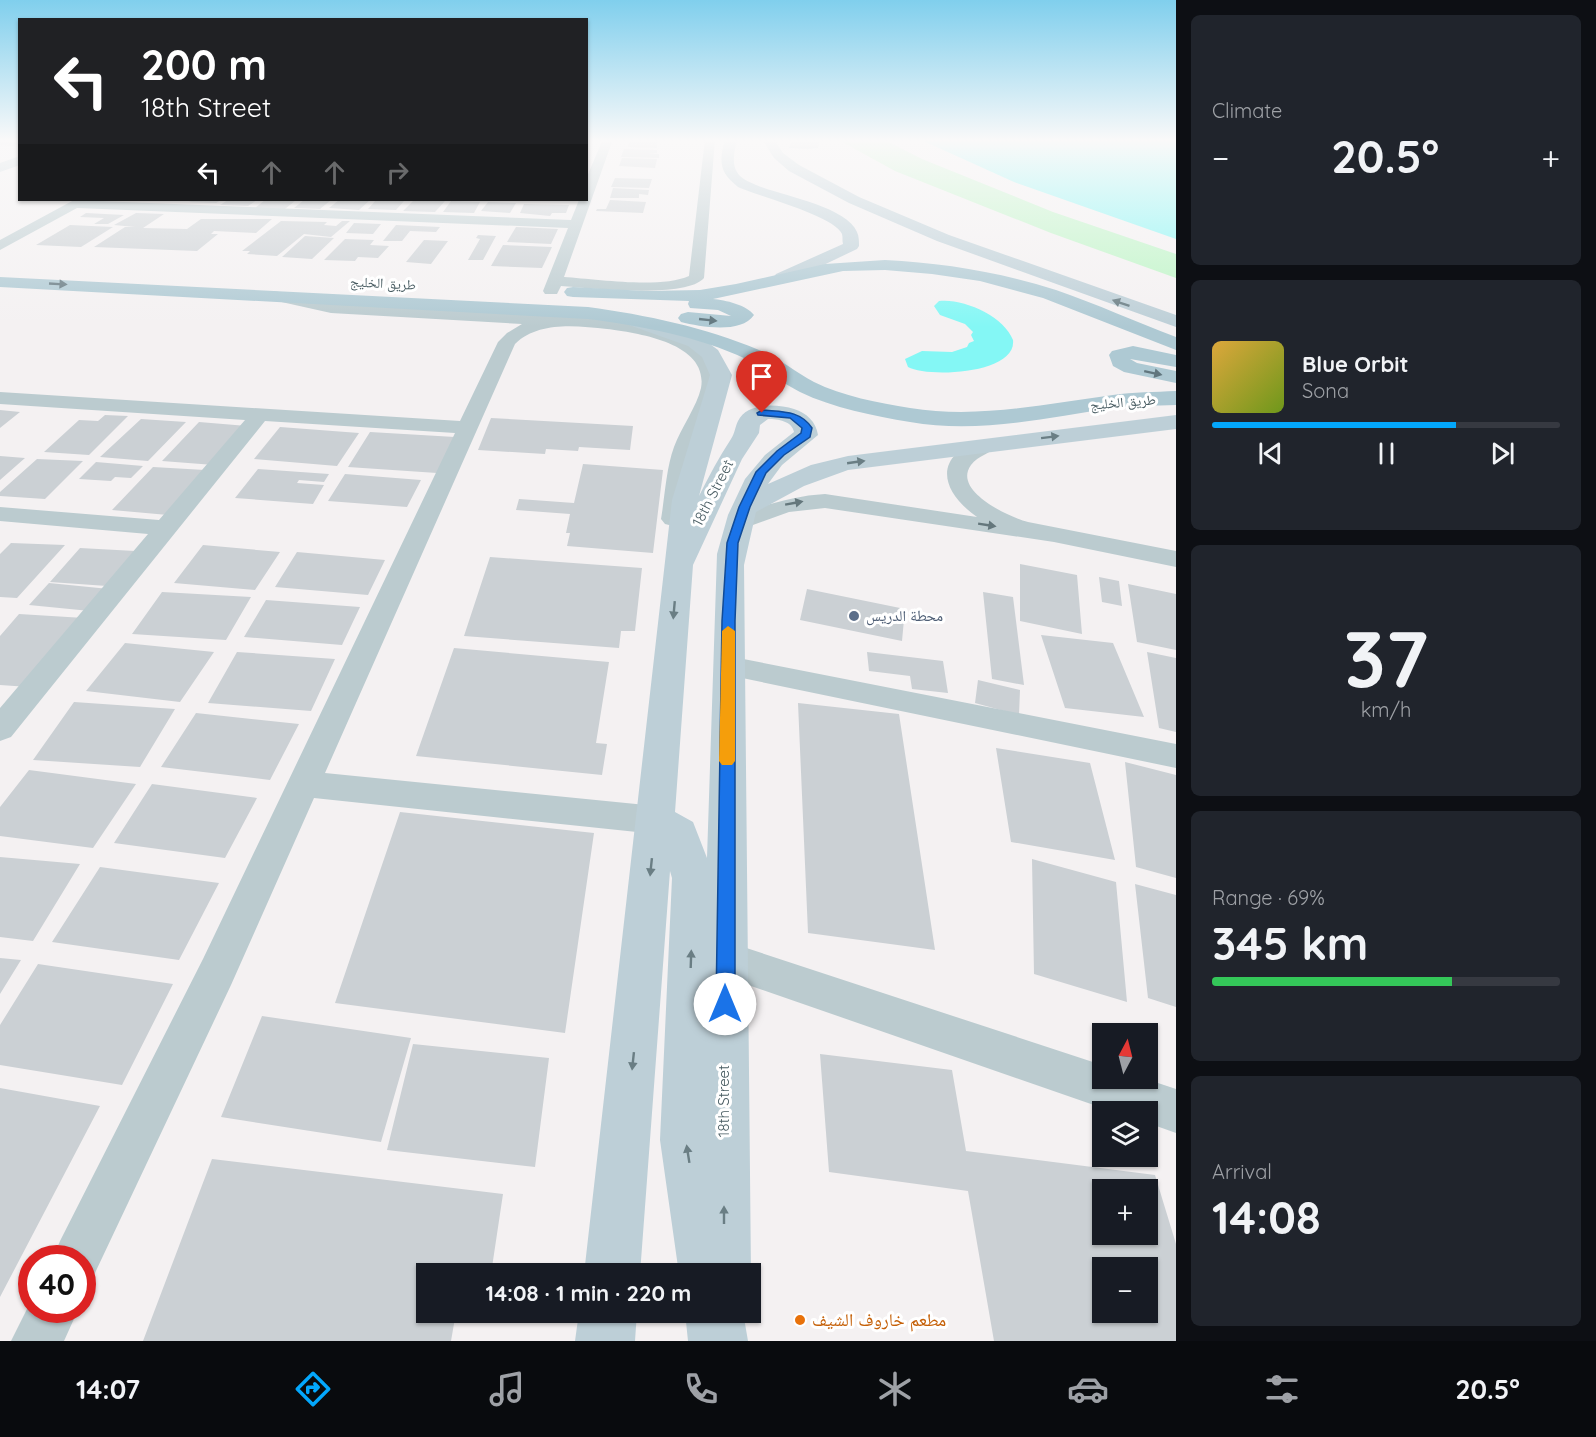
<!DOCTYPE html>
<html lang="en">
<head>
<meta charset="utf-8">
<style>
  :root { --surface:#171b24; --page:#20242c; --text:#f1f3f6; --muted:#9ea1a6; --line:#363941; --accent:#03a7fc }
  body { margin:0; font-family:Quicksand,"Noto Naskh Arabic",sans-serif; background:var(--page); color:var(--text); height:100vh; display:flex; flex-direction:column; font-size:22px; white-space:nowrap }
  * { box-sizing:border-box; margin:0 }
  p { font-size:20px; color:var(--muted) }
  .icon { flex:none; width:33px; height:33px; fill:none; stroke:currentColor; stroke-width:2; stroke-linecap:round; stroke-linejoin:round }
  .map { position:relative; flex:1; overflow:hidden }
  .side { display:flex; flex-direction:column; gap:15px; padding:15px; background:#0d0f14; width:420px }
  .side>* { flex:none }
  .hud { position:absolute; left:18px; top:18px; width:570px; height:183px; border-radius:0px; box-shadow:0 2px 4px #0004; background:#202124; color:#fff; overflow:hidden }
  .needle { width:39px; rotate:7deg }
  .buttons { position:absolute; left:1092px; top:1023px; display:grid; gap:12px }
  .buttons a { display:grid; place-items:center; width:66px; height:66px; border-radius:0px; background:var(--surface); box-shadow:0 2px 4px #0004; font-size:30px }
  .speed { position:absolute; left:18px; top:1245px; display:flex; gap:12px; font-size:30px; font-weight:700; text-align:center }
  .speed>* { display:grid; place-content:center; width:78px; height:78px; border-radius:50%; background:var(--surface); box-shadow:0 2px 4px #0004; line-height:1 }
  .speed .limit { border:9px solid #d22; background:#fff; color:#111 }
  .pin { position:absolute; display:grid; place-items:center; width:51px; height:51px; color:#fff; margin:-62px -26px; border-radius:50% 50% 50% 0; rotate:-45deg; box-shadow:0 0 6px #0007 }
  .pin .icon { rotate:45deg }
  .me { position:absolute; width:66px; margin:-33px; rotate:0deg; stroke-linejoin:round; filter:drop-shadow(0 0 4px #0008) }
  .turn { display:flex; align-items:center; gap:21px; height:126px; padding:0 24px; font-size:27px }
  .turn .icon { width:78px; height:78px; stroke-width:2.5 }
  .turn b { display:block; font-size:42px; line-height:51px }
  .lanes { display:flex; align-items:center; height:57px; padding:0 24px; background:#0003; justify-content:center; gap:30px; direction:ltr }
  .lanes .off { opacity:.35 }
  .big { font-size:45px; font-weight:700; line-height:1.1 }
  .side .widget { flex:1; display:flex; flex-direction:column; justify-content:center; gap:9px; min-width:0; padding:0 21px; border-radius:9px; background:var(--page) }
  .side .dial { align-items:center; gap:0 }
  .dial b { font-size:78px; line-height:1 }
  .song { display:flex; align-items:center; gap:18px }
  .cover { width:72px; height:72px; border-radius:9px; background:linear-gradient(135deg,hsl(40 70% 55%),hsl(80 70% 35%)) }
  .played { height:6px; border-radius:3px; background:linear-gradient(90deg,var(--accent) 70%,var(--line) 70%) }
  .keys { display:flex; justify-content:space-around; direction:ltr }
  .heat { display:flex; justify-content:space-between; align-items:center; font-size:33px; direction:ltr }
  .charge { height:9px; border-radius:4px; background:linear-gradient(90deg,#34c759 69%,var(--line) 0) }
  .trip { position:absolute; left:416px; top:1263px; width:345px; height:60px; border-radius:0px; background:var(--surface); box-shadow:0 2px 4px #0004; font-weight:700; line-height:60px; text-align:center }
  .menu { display:flex; height:96px; justify-content:space-around; align-items:center; background:#090b0e; color:var(--muted) }
  .menu .icon { width:42px; height:42px }
  .menu .on { color:var(--accent) }
  .menu b { font-size:27px; color:var(--text) }
  main { display:flex; flex:1; min-height:0 }
  .map>svg:first-child { display:block }
</style>
</head>
<body>
<main>
<div class="map">
<svg width="1176" height="1341" viewBox="0 0 1176 1341">
  <rect width="100%" height="100%" fill="#f4f1f2"/>
  <path fill="#bcf5c5" d="M837,139H883L922,159L1053,212L1176,254V278L1051,233L895,171Z"/>
  <path fill="#84f7f5" d="M919,139H1176V239L1014,182Z
    M939,301C963,298 1004,316 1013,340C1017,374 928,378 908,367L905,359L922,351L952,352L967,347L969,343L974,341L971,335L973,332L965,324L940,315L934,306Z"/>
  <path fill="#cbd0d4" fill-rule="evenodd" d="M0,139H20V143L14,146L0,145Z
    M792,139H805L820,140L818,148L808,149L789,148Z
    M629,141L657,142V148L628,147Z
    M624,149L657,150V153H648L659,154V158L621,157Z
    M622,158L657,159L655,168L619,166Z
    M615,178L652,179L649,188L611,187Z
    M613,188L649,190L648,195L639,194V198H610Z
    M193,200H221L216,203L189,202Z
    M228,200H257L248,206L220,205Z
    M265,200H296L285,209L255,208Z
    M304,200H331L320,209L294,208Z
    M339,200H370L359,210L329,208Z
    M376,200L404,201L396,210L368,209Z
    M414,200H418L445,201L435,212L403,211Z
    M610,200L646,202L643,213L596,211L597,209H606Z
    M451,201L480,202L474,213L443,212Z
    M488,202L516,203L510,213L481,211Z
    M524,204L569,205L566,213H552L550,216L520,213Z
    M86,213L124,215L108,224H94L104,218L80,217Z
    M136,213L164,214L143,228L187,229L201,219H272L256,233L214,231L211,234H218L197,251L94,247L125,227H135L114,225Z
    M281,221L327,222L324,225L336,226L342,221H350L331,237L304,234L277,256L247,254L250,251H242Z
    M354,223L381,224L373,234L346,233Z
    M70,225L113,227L81,247L36,245Z
    M396,225L440,227L436,232L410,231L402,241H383Z
    M516,227L558,229L551,244L507,242Z
    M478,235L496,236L483,260H468L480,239L476,238Z
    M305,236L334,238L312,259L282,257Z
    M345,239L374,240L370,245L389,246L378,258L358,257L355,261L324,260Z
    M424,240L448,241L431,264L406,262Z
    M503,245L552,247L542,268L491,266Z
    M0,410L20,412L0,428Z
    M105,415L128,416L89,455L44,452L79,420L98,421Z
    M491,418L633,426L630,450L579,447L578,451L546,449L545,454L478,450Z
    M141,419L186,422L148,461L100,457Z
    M199,422L247,426L214,465L162,461Z
    M280,427L359,433L337,466L254,459Z
    M370,432L455,437L437,473L348,467Z
    M0,456L25,458L0,480Z
    M37,459L83,461L45,499L0,496V492Z
    M96,462L143,466L131,478L115,477L111,481L79,479Z
    M583,464L663,470L653,553L567,546L570,533H566L570,514L516,510L519,499L574,503Z
    M153,467L205,470L168,515L112,510Z
    M258,469L329,474L324,482L299,480L297,483L324,485L313,504L235,498Z
    M345,474L421,480L407,507L328,501Z
    M11,543L65,545L17,598L0,597V554Z
    M203,545L280,552L255,590L174,583Z
    M80,548L135,551L107,586L50,582Z
    M297,552L385,560L368,595L275,587Z
    M490,557L642,568L635,631H621L619,648L464,636Z
    M1020,564L1077,575L1082,634L1020,621Z
    M1099,577L1119,581L1122,606L1102,602Z
    M49,583L109,589L90,611L29,605Z
    M1128,584L1176,594V650L1137,642Z
    M807,589L905,609L902,641L800,620Z
    M162,592L251,597L226,640L132,634Z
    M983,592L1013,597L1024,685L992,679Z
    M266,600L360,607L342,645L244,637Z
    M19,614L84,618L29,687L0,685V636Z
    M1041,635L1113,643L1144,717L1065,708Z
    M125,643L214,652L180,702L86,691Z
    M454,648L609,662L596,743L607,744L602,775L416,756Z
    M237,652L335,659L311,711L208,703Z
    M867,652L943,661L948,693L912,689L910,676L869,671Z
    M1147,652L1176,658V732L1159,728Z
    M978,680L1020,690L1019,715L975,703Z
    M74,702L175,709L140,767L33,760Z
    M798,703L899,714L935,950L808,933Z
    M196,713L299,724L270,780L161,767Z
    M996,748L1090,763L1115,860L1011,842Z
    M1125,762L1176,775V878L1136,867Z
    M29,770L136,784L93,848L0,836V807Z
    M152,784L257,798L225,858L114,843Z
    M400,812L594,833L565,1033L335,1003Z
    M0,857L80,864L33,941L0,937Z
    M1032,859L1116,882L1127,1002L1034,974Z
    M100,867L219,883L179,960L52,942Z
    M1135,884L1176,895V1007L1148,998Z
    M0,958L21,960L0,994Z
    M38,964L173,984L122,1085L0,1065V1025Z
    M262,1016L411,1038L381,1142L221,1117Z
    M413,1044L549,1058L535,1167L387,1150Z
    M820,1054L952,1070L966,1151L1155,1175L1176,1244V1341H994L968,1191L829,1172ZM1102,1190H1148V1234H1102ZM1102,1268H1148V1312H1102Z
    M0,1088L100,1106L0,1297Z
    M212,1159L503,1194L491,1274H426V1312H485L484,1322L455,1318L451,1341H143Z"/>
  <g fill="none" stroke-linecap="round" stroke-linejoin="round">
    <path fill="#bbcbcf" fill-rule="evenodd" d="M603,139H613L564,277C596,279 660,289 689,276L705,139H715L704,278C686,299 589,288 561,286L557,294H545L543,291L568,228L77,208L0,250V240L74,200L571,220L579,200H586V179Z
      M274,291L331,303L604,319C642,324 724,333 719,386C718,404 701,429 695,446C688,468 688,496 685,519L681,524L673,526L665,524L661,519C665,496 666,469 674,447C681,428 697,406 701,388C709,343 638,333 607,329C576,326 539,321 515,344L325,773L656,806L668,810L673,820L668,830L656,834L314,798L231,985L94,1275L82,1280V1258H53L60,1241L203,959L455,433L265,421L11,737L0,741V708L148,534L0,521V507L159,520L245,420L0,404V392L460,421L498,342L507,333L522,324L331,313L268,299L266,296L268,293Z
      M987,439L994,441L997,445C991,454 978,455 971,465C952,491 1009,517 1028,522L1176,551V567L1054,542L825,508L789,512L739,530L731,528L727,523L731,518C762,506 791,496 825,494L977,517C937,489 934,452 987,439Z
      M728,656L1176,744V768L718,673L714,666L718,659Z
      M725,941L1102,1065V1078H1143L1176,1089V1133L1148,1123V1112H1114L711,972L706,959L711,946Z
      M32,1299V1310H78L64,1341H11Z"/>
    <path fill="#bdcfd7" fill-rule="evenodd" d="M725,139H737C735,149 731,163 737,172C740,178 749,182 756,185C781,196 846,206 857,232C859,236 859,242 859,246L857,249L788,282H776L773,278L776,274L843,244C842,241 843,237 842,234C835,216 758,196 738,187C719,172 719,162 725,139Z
      M762,139H774L783,153L799,165L859,197L949,235L1176,315V327L937,241L849,203L789,171L774,158Z
      M20,156V165L0,172V163Z
      M636,315L702,338L718,350L732,375L699,496C709,476 719,457 731,439C735,433 735,427 738,421C747,402 777,404 794,409C807,413 816,422 818,435L782,465L768,484L811,465L848,456L1176,415V429L848,470L804,486L756,512L744,565L751,1274L750,1277V1274H679L660,1140L672,878L670,871L640,1274H584L672,500L710,375L702,357L688,346L629,325L626,321L629,317ZM768,419C778,419 792,421 794,432L765,455L745,479L728,515L717,554L707,858L693,822L675,812L693,565L742,459L759,433L760,425Z
      M579,1312H637L635,1341H575Z
      M685,1312H743L748,1341H688Z"/>
    <path fill="#aec9d3" fill-rule="evenodd" d="M885,260C943,263 1000,272 1056,290C1097,304 1136,322 1176,337V350L1043,298L980,281L932,274L885,270L843,271L713,299C725,300 747,305 754,315C741,334 701,327 681,322L678,318L681,314L688,312L731,316L718,310L690,308L688,304L689,301L573,297L567,296L564,292L567,288L573,287L646,291L700,290L736,284L825,264Z
      M0,277L588,307C646,315 705,327 759,350C779,358 795,372 814,382C842,396 879,403 910,408C979,419 1045,404 1113,395C1133,392 1155,392 1176,391V405C1155,406 1133,405 1113,408C1045,418 978,434 910,422C874,416 833,408 800,392C781,383 765,368 746,359C697,336 641,326 588,319L0,287Z
      M1133,346L1176,355V367L1130,359L1137,363L1176,371V383L1124,372L1113,366L1109,355L1112,351Z"/>
  </g>
  <defs><path id="oneway-solid" d="M-6-.8H1V-3.2L6.5 0L1 3.2V.8H-6Z" transform="scale(1.5)"/></defs>
  <g fill="#61767e">
    <use href="#oneway-solid" transform="translate(58 284) rotate(3)"/>
    <use href="#oneway-solid" transform="translate(708 320) rotate(6)"/>
    <use href="#oneway-solid" transform="translate(1153 373) rotate(12)"/>
  </g>
  <g fill="#6a7e84">
    <use href="#oneway-solid" transform="translate(1121 303) rotate(-161)"/>
    <use href="#oneway-solid" transform="translate(1050 437) rotate(-7)"/>
    <use href="#oneway-solid" transform="translate(856 462) rotate(-8)"/>
    <use href="#oneway-solid" transform="translate(674 610) rotate(95)"/>
    <use href="#oneway-solid" transform="translate(651 867) rotate(96)"/>
    <use href="#oneway-solid" transform="translate(691 959) rotate(-88)"/>
    <use href="#oneway-solid" transform="translate(633 1061) rotate(96)"/>
    <use href="#oneway-solid" transform="translate(688 1154) rotate(-99)"/>
    <use href="#oneway-solid" transform="translate(724 1215) rotate(-90)"/>
  </g>
  <g fill="#64777c">
    <use href="#oneway-solid" transform="translate(794 503) rotate(-10)"/>
    <use href="#oneway-solid" transform="translate(987 525) rotate(9)"/>
  </g>
  <linearGradient id="sky" x2="0" y2="1"><stop stop-color="#80cfed"/><stop offset="0.43" stop-color="#faf9f9"/><stop offset="1" stop-color="#faf9f9" stop-opacity="0"/></linearGradient>
  <rect width="1176" height="327" fill="url(#sky)"/>
  <path fill="#1a73e8" stroke="#114b97" stroke-width="1.5" d="M762,410C782,412 800,410 812,428L810,437L784,455L766,473L750,507L738,543L735,621V1004L732,1011L725,1014L718,1011L716,1004L722,621L727,543L739,507L756,472L777,451L801,433L802,428L790,418L758,415L757,413Z"/>
  <path fill="#f59e0b" d="M728,626L735,631V761L732,765H722L719,761L722,631Z"/>
  <circle fill="#5c6f8a" stroke="#fff" stroke-width="2" cx="854" cy="616" r="6"/>
  <circle fill="#e8710a" stroke="#fff" stroke-width="2" cx="800" cy="1320" r="6"/>
  <g text-anchor="middle" stroke-width="6" stroke-linejoin="round" paint-order="stroke">
    <g font-size="14" fill="#475b61" stroke="#fff">
      <text transform="translate(383 283) rotate(3)" y="5">طريق الخليج</text>
      <text transform="translate(1123 402) rotate(-5)" y="5">طريق الخليج</text>
    </g>
    <g font-size="15" fill="#475b61" stroke="#fff">
      <text transform="translate(713 493) rotate(-63)" y="5">18th Street</text>
      <text transform="translate(724 1101) rotate(-90)" y="5">18th Street</text>
    </g>
    <g font-size="15" fill="#4e5e75" stroke="#fff" text-anchor="start">
      <text x="866" y="621">محطة الدريس</text>
    </g>
    <g font-size="18" fill="#c56008" stroke="#fff" text-anchor="start">
      <text x="812" y="1326">مطعم خاروف الشيف</text>
    </g>
  </g>
</svg>
<div class="buttons">
<a><svg class="needle" viewBox="-14 -14 28 28"><path d="M0-13l5 13h-10z" fill="#e53935"/><path d="M0 13l5-13h-10z" fill="#9ea1a6"/></svg></a>
<a><svg class="icon" aria-label="layers" viewBox="0 0 24 24"><path d="M12 4l9 5-9 5-9-5zM3 14l9 5 9-5"/></svg></a>
<a>+</a>
<a>−</a>
</div>
<div class="speed"><div class="limit">40</div></div>
<div class="pin" style="left:762px;top:413px;background:#d93025"><svg class="icon" aria-label="arrive" viewBox="0 0 24 24"><path d="M6 21V4h12l-3 4 3 4H6"/></svg></div>
<svg class="me" style="left:725px;top:1004px" viewBox="-20 -20 40 40"><circle r="19" fill="#fff"/><path d="M0-13L10 11 0 6-10 11z" fill="#1a73e8"/></svg>
<div class="trip">14:08 · 1 min · 220 m</div>
<div class="hud">
<div class="turn"><svg class="icon" aria-label="left" viewBox="0 0 24 24"><path d="M17 20v-9H6M10 6l-5 5 5 5"/></svg><div><b>200 m</b>18th Street</div></div>
<div class="lanes"><svg class="icon" aria-label="left" viewBox="0 0 24 24"><path d="M17 20v-9H6M10 6l-5 5 5 5"/></svg><svg class="icon off" aria-label="ahead" viewBox="0 0 24 24"><path d="M12 20V5M6 11l6-6 6 6"/></svg><svg class="icon off" aria-label="ahead" viewBox="0 0 24 24"><path d="M12 20V5M6 11l6-6 6 6"/></svg><svg class="icon off" aria-label="right" viewBox="0 0 24 24"><path d="M7 20v-9h11M14 6l5 5-5 5"/></svg></div>
</div>
</div>
<section class="side">
<div class="widget"><p>Climate</p>
<div class="heat"><a>−</a><b class="big">20.5°</b><a>+</a></div>
</div>
<div class="widget">
<div class="song"><i class="cover"></i><div><b>Blue Orbit</b><p>Sona</p></div></div>
<div class="played"></div>
<div class="keys"><svg class="icon" aria-label="previous" viewBox="0 0 24 24"><path d="M18 5L8 12l10 7zM5 5v14"/></svg><svg class="icon" aria-label="pause" viewBox="0 0 24 24"><path d="M8 5v14M16 5v14"/></svg><svg class="icon" aria-label="next" viewBox="0 0 24 24"><path d="M6 5l10 7-10 7zM19 5v14"/></svg></div>
</div>
<div class="widget dial"><b>37</b><p>km/h</p></div>
<div class="widget"><p>Range · 69%</p><b class="big">345 km</b><div class="charge"></div></div>
<div class="widget"><p>Arrival</p><b class="big">14:08</b></div>
</section>
</main>
<nav class="menu">
<b>14:07</b>
<svg class="icon on" aria-label="directions" viewBox="0 0 24 24"><path d="M12 3l9 9-9 9-9-9zM9 14v-3h6M13 9l2 2-2 2"/></svg>
<svg class="icon" aria-label="music" viewBox="0 0 24 24"><path d="M9 18V5l10-2v13"/><circle cx="6" cy="18" r="3"/><circle cx="16" cy="16" r="3"/></svg>
<svg class="icon" aria-label="phone" viewBox="0 0 24 24"><path d="M5 4h4l2 5-3 2q2 4 5 5l2-3 5 2v4C11 20 4 13 5 4z"/></svg>
<svg class="icon" aria-label="climate" viewBox="0 0 24 24"><path d="M12 3v18M4 7l16 10M4 17L20 7"/></svg>
<svg class="icon" aria-label="car" viewBox="0 0 24 24"><path d="M5 17H2v-5l4-1 3-4h7l3 4 3 1v5h-3M9 17h6M6 11h13"/><circle cx="7" cy="17" r="2"/><circle cx="17" cy="17" r="2"/></svg>
<svg class="icon" aria-label="filters" viewBox="0 0 24 24"><path d="M4 7h16M4 17h16"/><circle cx="9" cy="7" r="2"/><circle cx="15" cy="17" r="2"/></svg>
<b>20.5°</b>
</nav>
</body>
</html>
